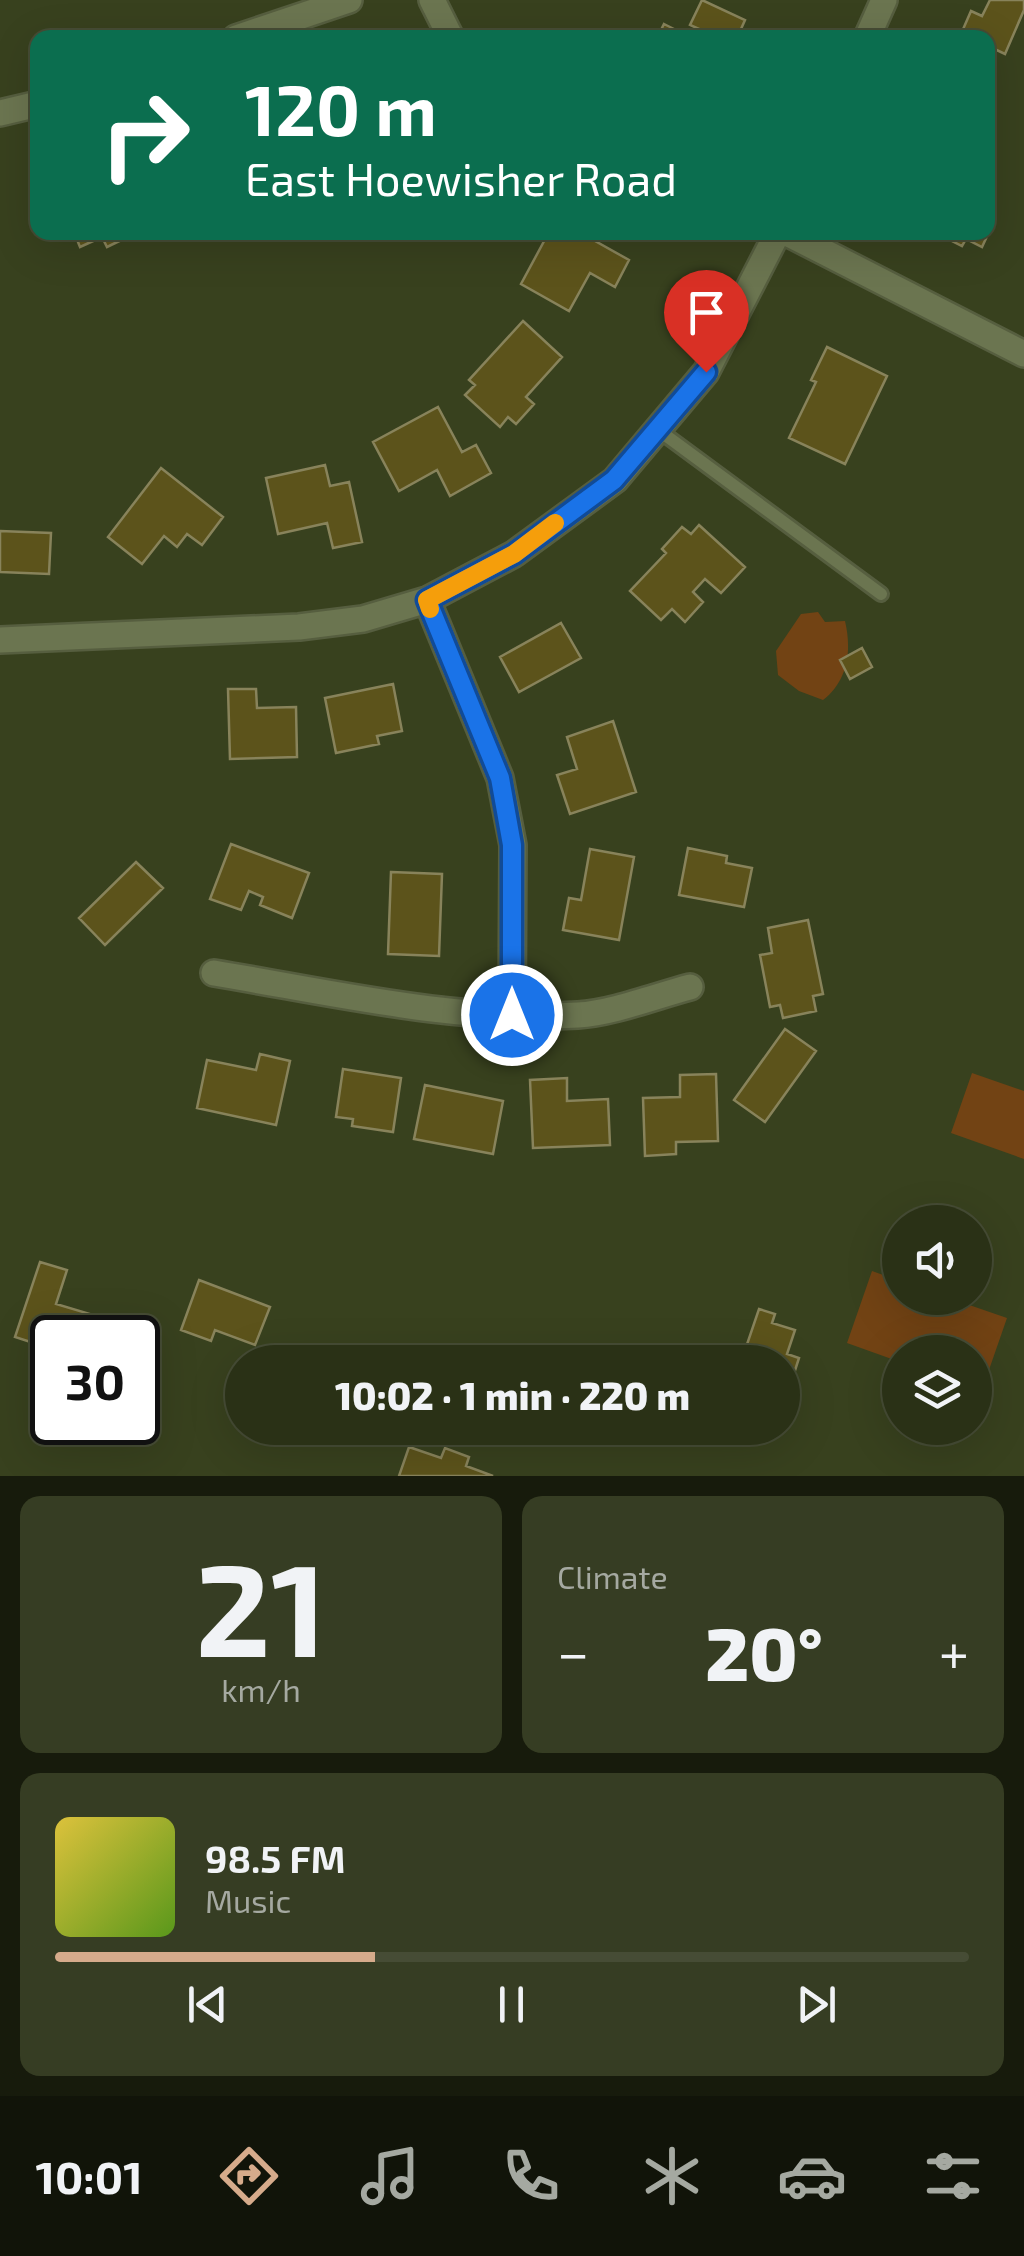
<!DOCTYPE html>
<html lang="en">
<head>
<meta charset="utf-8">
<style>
  :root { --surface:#2a3116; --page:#363d23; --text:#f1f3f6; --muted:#a5a9a1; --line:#464c35; --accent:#d6ab8b }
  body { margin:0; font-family:"Exo 2",sans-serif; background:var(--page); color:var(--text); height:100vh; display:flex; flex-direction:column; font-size:38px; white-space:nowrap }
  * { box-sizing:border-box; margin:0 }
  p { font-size:32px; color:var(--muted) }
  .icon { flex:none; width:55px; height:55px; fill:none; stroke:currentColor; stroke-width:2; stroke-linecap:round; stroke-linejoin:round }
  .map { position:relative; height:1476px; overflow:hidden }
  .drawer { display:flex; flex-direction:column; gap:20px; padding:20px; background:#171b0c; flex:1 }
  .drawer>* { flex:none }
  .banner { position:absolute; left:30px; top:30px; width:965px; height:210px; border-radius:20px; box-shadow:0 10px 40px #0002,0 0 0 2px var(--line); background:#0b6e4f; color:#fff; overflow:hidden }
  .tools { position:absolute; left:882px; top:1205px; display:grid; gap:20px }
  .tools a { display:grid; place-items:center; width:110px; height:110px; border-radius:50%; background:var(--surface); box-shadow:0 10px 40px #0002,0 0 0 2px var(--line); font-size:50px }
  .speed { position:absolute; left:30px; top:1315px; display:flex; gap:20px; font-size:50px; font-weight:700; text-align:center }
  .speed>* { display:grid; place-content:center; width:130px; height:130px; border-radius:50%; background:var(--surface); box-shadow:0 10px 40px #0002,0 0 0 2px var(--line); line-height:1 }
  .speed .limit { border:5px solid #111; border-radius:15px; background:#fff; color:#111 }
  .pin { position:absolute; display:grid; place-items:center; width:85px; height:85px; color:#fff; margin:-102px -42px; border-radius:50% 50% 50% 0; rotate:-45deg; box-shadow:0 0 10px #0007 }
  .pin .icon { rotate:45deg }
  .me { position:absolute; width:110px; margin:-55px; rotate:0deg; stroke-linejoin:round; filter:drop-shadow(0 0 8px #0008) }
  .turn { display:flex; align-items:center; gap:35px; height:210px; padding:0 50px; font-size:45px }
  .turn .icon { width:130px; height:130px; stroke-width:2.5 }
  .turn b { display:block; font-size:70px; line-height:85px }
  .big { font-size:75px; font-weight:800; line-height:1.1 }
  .drawer .widget { flex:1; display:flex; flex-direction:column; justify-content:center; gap:15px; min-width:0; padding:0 35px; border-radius:20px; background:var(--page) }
  .drawer .dial { align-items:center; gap:0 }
  .dial b { font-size:130px; line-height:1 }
  .song { display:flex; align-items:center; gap:30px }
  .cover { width:120px; height:120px; border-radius:15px; background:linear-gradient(135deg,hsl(50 70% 55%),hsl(90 70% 35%)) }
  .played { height:10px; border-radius:5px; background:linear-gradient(90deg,var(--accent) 35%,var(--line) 35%) }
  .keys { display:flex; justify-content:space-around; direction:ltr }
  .heat { display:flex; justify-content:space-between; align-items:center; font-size:55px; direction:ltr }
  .drawer .tiles { flex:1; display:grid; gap:20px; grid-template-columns:1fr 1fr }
  .widget:last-child { grid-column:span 2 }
  .trip { position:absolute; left:225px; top:1345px; width:575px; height:100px; border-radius:50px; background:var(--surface); box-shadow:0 10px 40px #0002,0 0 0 2px var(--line); font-weight:800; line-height:100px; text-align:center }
  .dock { display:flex; height:160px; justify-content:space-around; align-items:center; background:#111409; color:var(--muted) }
  .dock .icon { width:70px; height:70px }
  .dock .on { color:var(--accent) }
  .dock b { font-size:45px; color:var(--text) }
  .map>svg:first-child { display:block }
</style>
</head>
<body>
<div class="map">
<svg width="1024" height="1476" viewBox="0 0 1024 1476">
  <rect width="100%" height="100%" fill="#38411e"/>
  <path fill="#724314" d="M818,612L825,622L845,621C852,650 848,681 823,700L799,691L778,675L776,651L801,614Z
    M972,1073L1024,1091V1159L951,1133Z
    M872,1271L900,1281V1298H949L1007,1318L982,1390L975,1387V1352H900V1362L847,1343Z"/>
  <path fill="#5c531b" stroke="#88835b" stroke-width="2.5" d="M702,0L745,20L737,38H706L708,33L690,25Z
    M990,0H1024V10L1005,54L988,46V38L961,34L971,11L982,16Z
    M664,24L692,38H657Z
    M988,218L994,221L982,247L966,239L962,246L934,232H988Z
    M74,232H138L107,247L102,237L80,247Z
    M549,232H579L629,260L615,287L590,273L569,311L521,284Z
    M523,321L562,357L526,397L534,404L516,424L508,417L500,427L465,395L475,385L469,380Z
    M827,347L887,376L845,464L789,438L816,382L811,380Z
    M438,407L462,452L476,445L491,473L450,496L437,470L399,491L373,442Z
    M325,465L330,486L349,482L362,542L333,548L327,523L278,534L266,478Z
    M161,468L223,517L202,545L187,534L177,547L164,536L142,564L108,537Z
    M699,525L745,567L721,593L705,579L693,592L703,602L685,622L672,609L661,620L630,591L666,553L662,549L682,527L691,534Z
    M0,531L51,533L49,574L0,572Z
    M561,623L581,658L519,692L500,657Z
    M862,648L872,667L850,679L840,660Z
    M393,684L402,731L377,736L379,744L336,753L325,698Z
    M228,689H256L257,708L296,707L297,757L230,759Z
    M613,721L636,792L570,814L557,775L577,769L567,737Z
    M231,844L309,873L292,918L260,905L263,897L249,891L241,910L210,899Z
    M688,848L727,856L726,863L752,868L744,907L679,895Z
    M590,849L634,857L619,940L563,930L569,898L581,900Z
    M136,862L163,888L105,945L79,918Z
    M391,872L442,874L439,956L388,954Z
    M808,920L823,994L813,996L816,1011L783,1018L780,1005L770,1007L760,955L772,953L768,928Z
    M785,1029L816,1051L765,1122L734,1100Z
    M260,1054L290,1061L276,1125L197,1108L207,1060L256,1070Z
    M343,1069L401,1078L393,1132L352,1126L353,1119L336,1117Z
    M716,1074L718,1141L676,1142V1154L645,1156L643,1098L680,1097V1075Z
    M567,1078V1101L608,1099L610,1145L533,1148L530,1080Z
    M425,1085L503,1101L493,1154L414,1139Z
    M40,1262L67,1270L56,1304L100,1317L94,1338H52V1349L15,1337Z
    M199,1280L270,1307L255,1345L215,1330L211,1341L181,1330Z
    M759,1309L775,1314L772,1323L795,1330L787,1354L799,1358L782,1411V1362H741Z
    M409,1447L441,1458L445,1448L469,1457L466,1466L493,1476H399Z"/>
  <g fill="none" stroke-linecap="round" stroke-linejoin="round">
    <g stroke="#565e3f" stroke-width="18">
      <path id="service" d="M657,429L881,594"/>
    </g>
    <g stroke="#565e3f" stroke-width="30">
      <path id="minor" d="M432,0L451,38
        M236,38L349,0
        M867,38L884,0
        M0,113L38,104
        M785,232L1024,354
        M427,600L500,778L513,845L512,1015
        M0,640L299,627L363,619L427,600L514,554L615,480L706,372L778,232
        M214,973C334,993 456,1022 578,1015C612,1013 656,996 690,987"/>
    </g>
    <use href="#service" stroke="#6b7550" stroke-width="12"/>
    <use href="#minor" stroke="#6b7550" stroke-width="25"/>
  </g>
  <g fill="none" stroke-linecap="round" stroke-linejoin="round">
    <g stroke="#114b97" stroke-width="25">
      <path id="route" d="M512,1015V845L500,778L427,600L514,554L614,480L706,372"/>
    </g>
    <use href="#route" stroke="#1a73e8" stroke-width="18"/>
    <path stroke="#f59e0b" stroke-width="18" d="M430,609L427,600L514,554L555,523"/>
  </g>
</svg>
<div class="tools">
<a><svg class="icon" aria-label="sound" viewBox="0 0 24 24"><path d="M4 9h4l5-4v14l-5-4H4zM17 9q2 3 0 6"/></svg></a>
<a><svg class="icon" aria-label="layers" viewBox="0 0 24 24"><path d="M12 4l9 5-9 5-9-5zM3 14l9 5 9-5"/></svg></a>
</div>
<div class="speed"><div class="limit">30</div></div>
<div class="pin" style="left:706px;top:372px;background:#d93025"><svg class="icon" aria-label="arrive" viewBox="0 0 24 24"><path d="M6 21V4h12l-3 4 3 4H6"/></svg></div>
<svg class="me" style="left:512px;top:1015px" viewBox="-20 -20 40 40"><circle r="17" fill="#1a73e8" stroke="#fff" stroke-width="3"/><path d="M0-11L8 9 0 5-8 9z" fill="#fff"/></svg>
<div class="trip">10:02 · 1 min · 220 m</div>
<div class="banner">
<div class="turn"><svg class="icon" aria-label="right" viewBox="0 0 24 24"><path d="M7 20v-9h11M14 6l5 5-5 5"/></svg><div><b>120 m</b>East Hoewisher Road</div></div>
</div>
</div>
<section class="drawer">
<div class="tiles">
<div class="widget dial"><b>21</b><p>km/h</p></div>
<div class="widget"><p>Climate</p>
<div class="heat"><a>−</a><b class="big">20°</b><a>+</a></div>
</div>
<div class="widget">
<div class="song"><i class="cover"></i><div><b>98.5 FM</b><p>Music</p></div></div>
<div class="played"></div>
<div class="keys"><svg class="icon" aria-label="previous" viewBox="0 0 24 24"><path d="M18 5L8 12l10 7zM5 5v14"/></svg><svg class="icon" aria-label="pause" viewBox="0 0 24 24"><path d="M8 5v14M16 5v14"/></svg><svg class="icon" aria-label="next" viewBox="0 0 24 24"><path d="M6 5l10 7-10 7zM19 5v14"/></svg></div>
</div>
</div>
</section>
<nav class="dock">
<b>10:01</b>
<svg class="icon on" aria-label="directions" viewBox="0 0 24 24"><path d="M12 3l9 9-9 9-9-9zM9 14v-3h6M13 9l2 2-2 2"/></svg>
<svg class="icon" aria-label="music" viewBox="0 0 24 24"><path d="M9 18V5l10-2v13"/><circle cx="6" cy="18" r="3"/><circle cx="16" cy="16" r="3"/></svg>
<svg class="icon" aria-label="phone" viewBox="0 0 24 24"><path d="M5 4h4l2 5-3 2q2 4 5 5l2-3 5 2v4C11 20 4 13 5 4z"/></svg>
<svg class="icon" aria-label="climate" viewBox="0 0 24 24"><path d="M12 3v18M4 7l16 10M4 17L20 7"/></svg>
<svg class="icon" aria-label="car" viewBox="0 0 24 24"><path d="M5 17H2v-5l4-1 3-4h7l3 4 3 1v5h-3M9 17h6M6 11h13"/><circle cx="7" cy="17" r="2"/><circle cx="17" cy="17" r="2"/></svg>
<svg class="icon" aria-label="filters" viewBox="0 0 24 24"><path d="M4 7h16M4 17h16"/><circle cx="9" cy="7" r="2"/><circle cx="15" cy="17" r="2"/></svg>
</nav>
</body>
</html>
